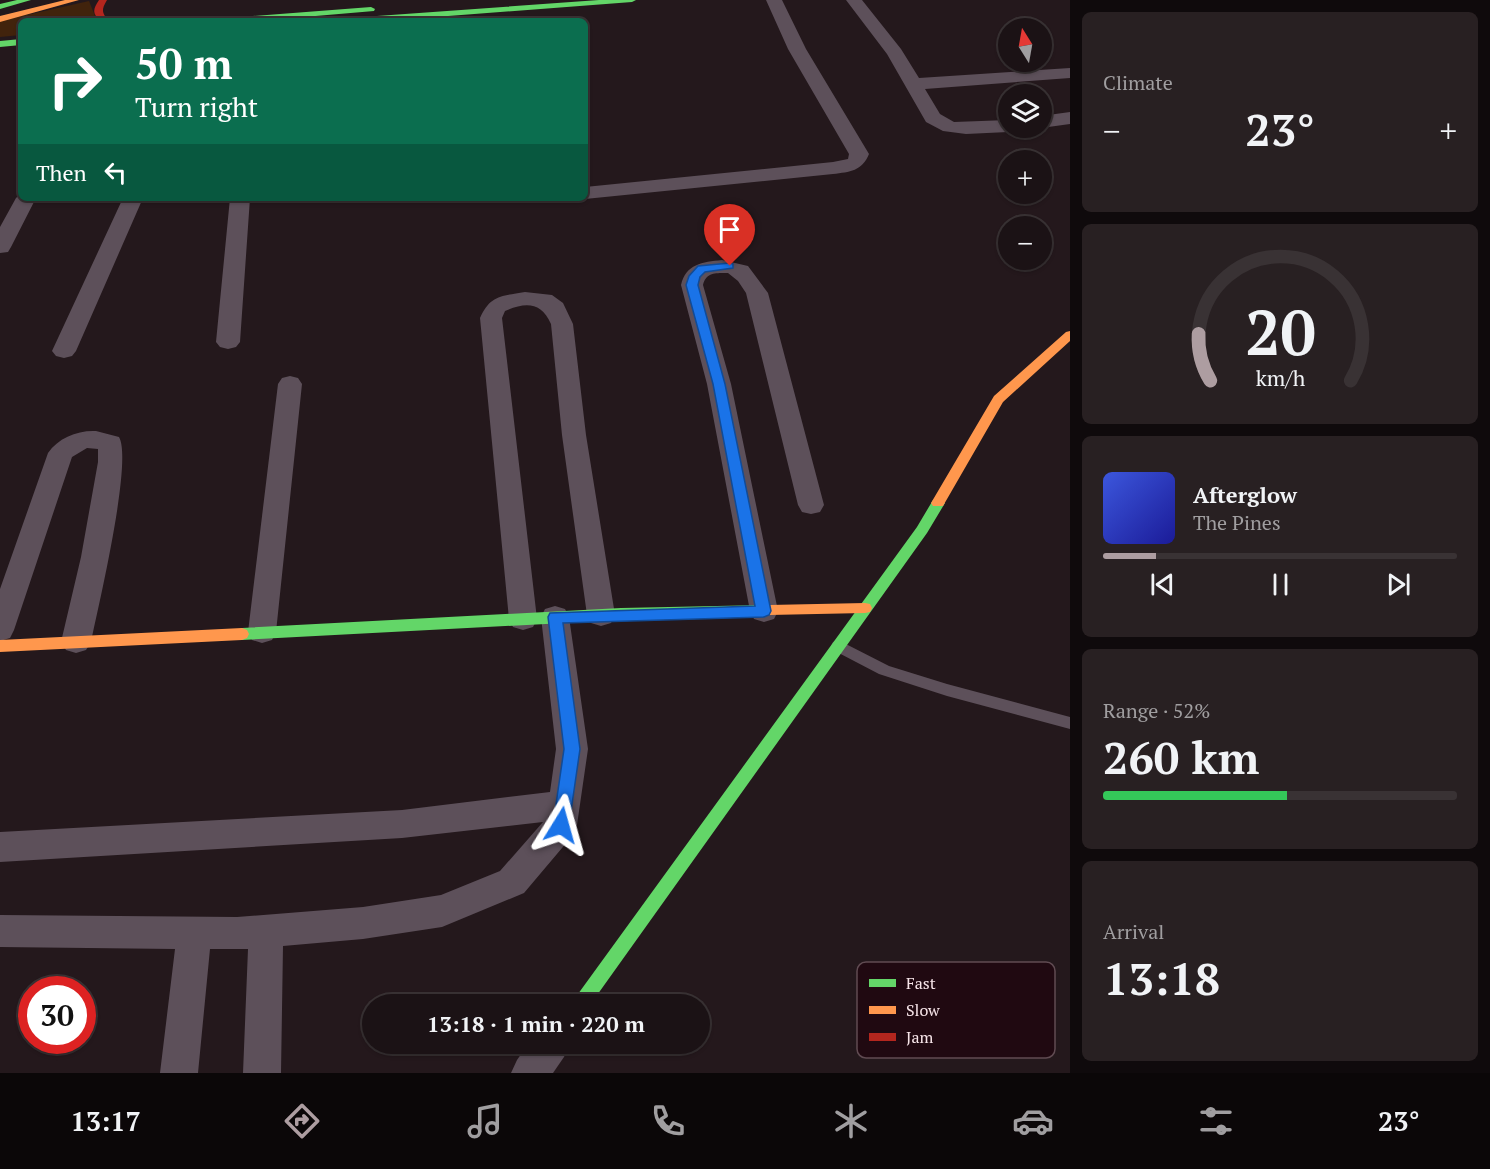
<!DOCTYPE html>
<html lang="en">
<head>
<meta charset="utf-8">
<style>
  :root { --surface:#1b1215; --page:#282022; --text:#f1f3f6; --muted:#a09ea0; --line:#393234; --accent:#ad9da1 }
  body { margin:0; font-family:"PT Serif",serif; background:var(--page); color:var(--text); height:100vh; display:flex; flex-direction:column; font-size:22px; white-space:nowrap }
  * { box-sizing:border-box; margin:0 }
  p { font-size:20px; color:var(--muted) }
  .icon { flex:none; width:33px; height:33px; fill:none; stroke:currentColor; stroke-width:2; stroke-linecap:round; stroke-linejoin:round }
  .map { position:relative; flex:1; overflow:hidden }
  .side { display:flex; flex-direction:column; gap:12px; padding:12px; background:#0f0a0c; width:420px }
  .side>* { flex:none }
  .top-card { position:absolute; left:18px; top:18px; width:570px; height:183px; border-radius:9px; box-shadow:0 2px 4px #0004,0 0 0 2px var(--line); background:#0b6e4f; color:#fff; overflow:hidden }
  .needle { width:39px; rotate:349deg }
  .tools { position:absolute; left:998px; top:18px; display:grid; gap:12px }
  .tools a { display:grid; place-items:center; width:54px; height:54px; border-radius:50%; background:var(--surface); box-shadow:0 2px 4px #0004,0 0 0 2px var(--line); font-size:30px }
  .speed { position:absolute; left:18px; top:976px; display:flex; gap:12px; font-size:30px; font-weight:700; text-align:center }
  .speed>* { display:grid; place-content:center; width:78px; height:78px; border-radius:50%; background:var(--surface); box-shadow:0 2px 4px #0004,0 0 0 2px var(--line); line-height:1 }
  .speed .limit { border:9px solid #d22; background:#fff; color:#111 }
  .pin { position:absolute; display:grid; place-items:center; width:51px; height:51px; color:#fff; margin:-62px -26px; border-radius:50% 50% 50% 0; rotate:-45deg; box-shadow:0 0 6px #0007 }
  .pin .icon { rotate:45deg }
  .me { position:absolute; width:66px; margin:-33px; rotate:8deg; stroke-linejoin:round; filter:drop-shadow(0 0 4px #0008) }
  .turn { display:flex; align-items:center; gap:21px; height:126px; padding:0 18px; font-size:27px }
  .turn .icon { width:78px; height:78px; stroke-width:2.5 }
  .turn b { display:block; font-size:42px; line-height:51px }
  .then { display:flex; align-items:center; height:57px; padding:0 18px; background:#0003; gap:12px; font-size:22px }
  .big { font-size:45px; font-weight:800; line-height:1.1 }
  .side .tile { flex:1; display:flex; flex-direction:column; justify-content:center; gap:9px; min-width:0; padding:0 21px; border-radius:9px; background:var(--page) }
  .side .dial { align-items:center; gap:0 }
  .dial svg { height:156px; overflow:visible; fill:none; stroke:var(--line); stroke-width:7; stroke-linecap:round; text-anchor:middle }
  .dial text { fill:var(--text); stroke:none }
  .song { display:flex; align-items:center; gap:18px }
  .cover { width:72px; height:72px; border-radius:9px; background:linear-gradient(135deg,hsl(230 70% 55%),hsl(240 70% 35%)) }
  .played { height:6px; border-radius:3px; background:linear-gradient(90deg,var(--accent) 15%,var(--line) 15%) }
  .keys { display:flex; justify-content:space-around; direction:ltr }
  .heat { display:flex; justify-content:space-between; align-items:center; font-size:33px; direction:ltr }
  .charge { height:9px; border-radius:4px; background:linear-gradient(90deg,#34c759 52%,var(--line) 0) }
  .trip { position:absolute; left:362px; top:994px; width:348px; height:60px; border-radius:30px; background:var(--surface); box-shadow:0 2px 4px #0004,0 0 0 2px var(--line); font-weight:800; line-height:60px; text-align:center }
  .menu { display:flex; height:96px; justify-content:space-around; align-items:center; background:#0b0708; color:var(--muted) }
  .menu .icon { width:42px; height:42px }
  .menu .active { color:var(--accent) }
  .menu b { font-size:27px; color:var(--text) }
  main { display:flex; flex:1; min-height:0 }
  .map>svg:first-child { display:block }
</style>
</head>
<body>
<main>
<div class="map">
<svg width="1070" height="1073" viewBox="0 0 1070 1073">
  <rect width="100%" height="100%" fill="#24181c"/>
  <path fill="#41230c" d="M89,1L97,21H21V35L0,37V21Z"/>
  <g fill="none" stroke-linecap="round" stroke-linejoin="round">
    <path fill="#5d505a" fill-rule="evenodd" d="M838,640L889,666L947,684L1070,717V729L947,696L879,674L833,650L831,646L833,642Z"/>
    <path fill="#5d505a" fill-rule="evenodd" d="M766,0H782L806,49L869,154C862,171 850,172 833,174L585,199L581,198H585V187L833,162L848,159L849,154L788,49Z
      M846,0H862L901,49L919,78L1070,68V78L925,89L940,114L954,122L1008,120V128H1016L1008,132L966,134L943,131L926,122L887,54Z
      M1070,112V124L1041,128H1040L1041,116Z
      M21,193V198H36L11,247L8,252L0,253V227L16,198Z
      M123,198H143L76,351L72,356L64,358L56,356L52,351Z
      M230,198H250L240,342L236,347L228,349L220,347L216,342Z
      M722,260L748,266L768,293L824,505L820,512L811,514L802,512L798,505L746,293L738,281L728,273C716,273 706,272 703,285L731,384L778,611L774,619L764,622L754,619L750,611L707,384L681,285C686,264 702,262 722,260Z
      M525,292L552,295L563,303L573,324L586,435L615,615L611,623L601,626L591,623L587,615L562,435L551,324C541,302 526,302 505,311L502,318L537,619L533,627L523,630L513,627L509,619L480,318C490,295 502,296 525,292Z
      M290,376L298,378L302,384L276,632L272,640L262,643L252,640L248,632L278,384L282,378Z
      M96,431L119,437C133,461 98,608 91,642L86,650L76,653L66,650L61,642L81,557L98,462V449L87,448L72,457L14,630L10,638L0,641V589L48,453C58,438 78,430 96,431Z
      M555,606L565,609L569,617L588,749L577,825L573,835L524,893L442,927L363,939L283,946L281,1073H243L248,949H210L198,1073H160L175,949L0,947V915L237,917L363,907L441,895L500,871L543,822L402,838L0,862V832L402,810L550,792L556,749L541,617L545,609Z
      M528,1044H570L564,1057L553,1073H511L517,1060Z"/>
    <path fill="#63d668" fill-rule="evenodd" d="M17,0H31L0,9V4Z
      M599,0H636L632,2L383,21H345L349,18Z
      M371,7L375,9L374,11L257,21H223L227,18Z
      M21,39V45L0,47V41Z
      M938,498L945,503L927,533L590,1005H570L917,527L933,500Z
      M769,605L774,606L776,610L774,614L769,615L621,620L242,640L237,638L235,634L237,630L242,628L621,608Z"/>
    <path fill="#ff974d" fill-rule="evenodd" d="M65,0H79L0,22V16Z
      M1070,331V341L1003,402L943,506H933L931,503L994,396L1066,332Z
      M865,603L870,604L872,608L870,612L865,613L769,615L764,614L762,610L764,606L769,605Z
      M242,628L247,630L249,634L247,638L242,640L0,652V640Z"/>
    <path fill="#b3261e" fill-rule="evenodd" d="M99,0H107C101,10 102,12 108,21H100C92,13 93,9 99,0Z"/>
  </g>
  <path fill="#1a73e8" stroke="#114b97" stroke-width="1.5" d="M730,263L733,264V268L705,272L700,277L698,285L725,384L771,611L769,615L764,617L563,623L580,749L569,825L567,830L561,832L555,830L553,825L564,749L548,617L550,613L755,606L713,384L686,285L689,276L698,266Z"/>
  <rect x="857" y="962" width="198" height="96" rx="9" fill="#200911" stroke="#604b52" stroke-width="1.5"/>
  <rect x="869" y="979" width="27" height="8" fill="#63d668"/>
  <rect x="869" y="1006" width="27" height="8" fill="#ff974d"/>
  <rect x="869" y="1033" width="27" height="8" fill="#b3261e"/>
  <g font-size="16" fill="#f7e5e9">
    <text x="906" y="989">Fast</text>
    <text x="906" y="1016">Slow</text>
    <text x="906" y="1043">Jam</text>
  </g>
</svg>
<div class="tools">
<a><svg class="needle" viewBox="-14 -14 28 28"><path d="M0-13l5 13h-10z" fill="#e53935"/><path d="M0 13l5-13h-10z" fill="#a09ea0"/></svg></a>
<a><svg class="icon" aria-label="layers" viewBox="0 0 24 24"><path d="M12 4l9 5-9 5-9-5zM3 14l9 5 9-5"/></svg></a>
<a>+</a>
<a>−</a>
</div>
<div class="speed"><div class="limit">30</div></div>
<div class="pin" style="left:730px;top:266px;background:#d93025"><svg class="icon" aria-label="arrive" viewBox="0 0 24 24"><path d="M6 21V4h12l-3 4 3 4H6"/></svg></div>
<svg class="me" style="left:561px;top:825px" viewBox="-20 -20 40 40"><path d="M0-17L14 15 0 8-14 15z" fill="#1a73e8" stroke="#fff" stroke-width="4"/></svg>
<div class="trip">13:18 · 1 min · 220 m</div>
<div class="top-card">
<div class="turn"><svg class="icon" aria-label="right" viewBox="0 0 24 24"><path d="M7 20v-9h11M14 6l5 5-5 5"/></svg><div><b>50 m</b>Turn right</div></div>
<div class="then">Then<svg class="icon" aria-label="left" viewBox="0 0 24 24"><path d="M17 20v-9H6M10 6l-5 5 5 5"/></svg></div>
</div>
</div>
<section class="side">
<div class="tile"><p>Climate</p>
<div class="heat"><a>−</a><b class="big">23°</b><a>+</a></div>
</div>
<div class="tile dial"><svg viewBox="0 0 100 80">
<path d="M14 69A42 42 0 1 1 86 69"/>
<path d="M14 69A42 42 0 0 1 8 45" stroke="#ad9da1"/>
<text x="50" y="56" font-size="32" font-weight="700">20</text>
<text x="50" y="72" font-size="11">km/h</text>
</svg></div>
<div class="tile">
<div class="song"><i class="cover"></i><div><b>Afterglow</b><p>The Pines</p></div></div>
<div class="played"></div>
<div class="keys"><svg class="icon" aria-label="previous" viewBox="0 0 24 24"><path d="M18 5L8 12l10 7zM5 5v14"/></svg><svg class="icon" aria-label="pause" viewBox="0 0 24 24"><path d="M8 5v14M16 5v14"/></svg><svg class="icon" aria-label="next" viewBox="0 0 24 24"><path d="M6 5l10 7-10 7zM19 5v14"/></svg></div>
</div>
<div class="tile"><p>Range · 52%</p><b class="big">260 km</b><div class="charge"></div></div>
<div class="tile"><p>Arrival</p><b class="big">13:18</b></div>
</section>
</main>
<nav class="menu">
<b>13:17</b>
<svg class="icon active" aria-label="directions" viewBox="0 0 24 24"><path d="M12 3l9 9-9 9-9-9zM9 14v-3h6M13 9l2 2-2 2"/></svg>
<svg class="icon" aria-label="music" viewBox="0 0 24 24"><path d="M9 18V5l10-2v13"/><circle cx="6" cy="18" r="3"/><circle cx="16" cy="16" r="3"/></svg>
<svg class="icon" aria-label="phone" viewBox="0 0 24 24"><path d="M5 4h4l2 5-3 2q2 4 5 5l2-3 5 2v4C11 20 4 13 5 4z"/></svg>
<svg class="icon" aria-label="climate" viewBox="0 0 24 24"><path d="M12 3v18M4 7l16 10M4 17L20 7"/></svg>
<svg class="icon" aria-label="car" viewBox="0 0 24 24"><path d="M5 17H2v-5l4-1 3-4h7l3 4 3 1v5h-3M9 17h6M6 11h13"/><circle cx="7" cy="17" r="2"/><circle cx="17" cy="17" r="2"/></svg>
<svg class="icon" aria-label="filters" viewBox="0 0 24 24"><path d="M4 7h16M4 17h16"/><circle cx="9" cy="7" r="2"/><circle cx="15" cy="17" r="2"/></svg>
<b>23°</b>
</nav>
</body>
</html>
